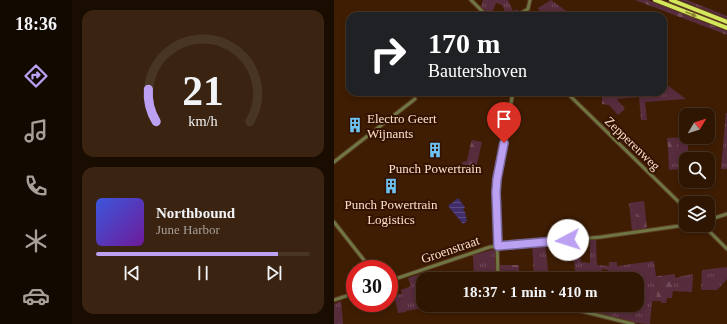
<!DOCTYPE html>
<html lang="en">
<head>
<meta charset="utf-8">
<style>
  :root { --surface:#2e1602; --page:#3a2311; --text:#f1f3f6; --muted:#a79f99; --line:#493524; --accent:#bca0f2 }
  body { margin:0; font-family:Georgia,serif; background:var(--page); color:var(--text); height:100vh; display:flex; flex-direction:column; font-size:15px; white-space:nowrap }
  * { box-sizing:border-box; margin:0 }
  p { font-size:13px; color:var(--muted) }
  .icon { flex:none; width:22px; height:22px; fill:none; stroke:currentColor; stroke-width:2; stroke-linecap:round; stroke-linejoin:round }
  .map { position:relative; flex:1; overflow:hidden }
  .drawer { display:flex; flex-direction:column; gap:10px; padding:10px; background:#190c01; width:262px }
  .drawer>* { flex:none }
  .top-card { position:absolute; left:12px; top:12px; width:321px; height:84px; border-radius:12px; box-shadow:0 2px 6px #0003,0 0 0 1px var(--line); background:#202124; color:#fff; overflow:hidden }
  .needle { width:26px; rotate:51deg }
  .controls { position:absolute; left:345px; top:108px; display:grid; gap:8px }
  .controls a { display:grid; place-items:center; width:36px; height:36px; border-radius:8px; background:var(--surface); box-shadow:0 2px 6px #0003,0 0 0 1px var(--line); font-size:20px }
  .speed { position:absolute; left:12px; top:260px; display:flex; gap:8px; font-size:20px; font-weight:700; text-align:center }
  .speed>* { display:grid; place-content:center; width:52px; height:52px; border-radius:50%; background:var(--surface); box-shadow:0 2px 6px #0003,0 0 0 1px var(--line); line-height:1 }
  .speed .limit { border:6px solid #d22; background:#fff; color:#111 }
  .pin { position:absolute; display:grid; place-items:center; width:34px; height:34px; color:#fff; margin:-41px -17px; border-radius:50% 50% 50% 0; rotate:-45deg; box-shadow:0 0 4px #0007 }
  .pin .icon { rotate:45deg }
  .me { position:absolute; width:44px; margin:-22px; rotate:265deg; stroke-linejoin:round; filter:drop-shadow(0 0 3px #0008) }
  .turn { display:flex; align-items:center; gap:14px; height:84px; padding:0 16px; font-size:18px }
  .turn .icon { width:52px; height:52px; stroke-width:2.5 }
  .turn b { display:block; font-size:28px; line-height:34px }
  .drawer .widget { flex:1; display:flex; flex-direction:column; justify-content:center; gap:6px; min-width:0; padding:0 14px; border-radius:12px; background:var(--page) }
  .drawer .dial { align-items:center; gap:0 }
  .dial svg { height:104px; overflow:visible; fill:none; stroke:var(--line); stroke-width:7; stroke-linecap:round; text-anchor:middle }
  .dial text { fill:var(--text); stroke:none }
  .song { display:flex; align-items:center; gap:12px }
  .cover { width:48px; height:48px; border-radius:6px; background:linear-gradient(135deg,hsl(230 70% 55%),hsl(280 70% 35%)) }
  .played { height:4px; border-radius:2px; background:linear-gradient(90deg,var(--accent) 85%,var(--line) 85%) }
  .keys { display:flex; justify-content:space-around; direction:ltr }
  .trip { position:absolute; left:82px; top:272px; width:228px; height:40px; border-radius:12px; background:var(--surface); box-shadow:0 2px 6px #0003,0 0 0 1px var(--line); font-weight:600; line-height:40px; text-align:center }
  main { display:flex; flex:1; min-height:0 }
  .dock { display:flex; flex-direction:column; width:72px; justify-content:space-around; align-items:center; background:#120901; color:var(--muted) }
  .dock .icon { width:28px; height:28px }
  .dock .current { color:var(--accent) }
  .dock b { font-size:18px; color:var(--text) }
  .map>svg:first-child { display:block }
</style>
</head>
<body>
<main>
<nav class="dock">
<b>18:36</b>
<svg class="icon current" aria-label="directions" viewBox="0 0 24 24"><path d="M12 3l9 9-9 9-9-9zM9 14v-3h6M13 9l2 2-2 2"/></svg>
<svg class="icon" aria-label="music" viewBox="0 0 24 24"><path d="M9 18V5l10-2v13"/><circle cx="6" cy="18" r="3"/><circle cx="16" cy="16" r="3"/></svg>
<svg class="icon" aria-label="phone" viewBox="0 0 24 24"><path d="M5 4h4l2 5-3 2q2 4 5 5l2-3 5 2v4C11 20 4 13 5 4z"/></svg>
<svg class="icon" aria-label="climate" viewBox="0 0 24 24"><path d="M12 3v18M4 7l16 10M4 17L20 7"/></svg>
<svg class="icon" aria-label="car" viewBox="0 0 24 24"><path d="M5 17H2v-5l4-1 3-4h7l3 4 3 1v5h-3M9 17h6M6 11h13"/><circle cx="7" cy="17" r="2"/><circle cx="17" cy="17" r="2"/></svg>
</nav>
<section class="drawer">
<div class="widget dial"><svg viewBox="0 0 100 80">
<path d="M14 69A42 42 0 1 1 86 69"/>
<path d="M14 69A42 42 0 0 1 8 44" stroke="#bca0f2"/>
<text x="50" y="56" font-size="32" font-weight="700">21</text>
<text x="50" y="72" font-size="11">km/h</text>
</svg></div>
<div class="widget">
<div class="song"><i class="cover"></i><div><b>Northbound</b><p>June Harbor</p></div></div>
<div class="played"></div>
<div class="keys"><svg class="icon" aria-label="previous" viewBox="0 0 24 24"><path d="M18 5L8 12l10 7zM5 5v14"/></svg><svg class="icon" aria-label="pause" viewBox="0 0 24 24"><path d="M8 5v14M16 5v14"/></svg><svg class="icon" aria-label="next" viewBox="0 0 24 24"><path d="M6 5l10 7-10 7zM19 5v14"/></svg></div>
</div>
</section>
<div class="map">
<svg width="393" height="324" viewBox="0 0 393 324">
  <defs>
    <pattern id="grass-tufts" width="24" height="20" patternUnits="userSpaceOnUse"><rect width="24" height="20" fill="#572c3d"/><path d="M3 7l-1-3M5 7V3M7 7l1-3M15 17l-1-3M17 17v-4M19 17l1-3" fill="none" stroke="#704a58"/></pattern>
    <pattern id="forest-firs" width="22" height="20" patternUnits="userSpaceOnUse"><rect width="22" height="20" fill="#572c3d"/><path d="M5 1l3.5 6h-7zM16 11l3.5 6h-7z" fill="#704a58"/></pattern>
    <pattern id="water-rules" width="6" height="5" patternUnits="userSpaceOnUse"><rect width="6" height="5" fill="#412d6a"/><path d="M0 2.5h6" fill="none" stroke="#5d4b7e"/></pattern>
  </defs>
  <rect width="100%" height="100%" fill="#3e1d03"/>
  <path fill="url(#grass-tufts)" d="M149,0H174L179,11L183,9L184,11L173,16L168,5L162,3L157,16L147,7Z
    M217,0L235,13L234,16H208L204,8Z
    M346,0H353L393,16V19Z
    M329,82L352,99L311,102L313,120H307L305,97L283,99L289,92H329Z
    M392,113H393V169H387Z
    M342,143H354V159H352V169L335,170L334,148H342Z
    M310,201L311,209L303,210L304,230L298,231L295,203Z
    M256,239H262L263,265L275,266V262H283V266L320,261L322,276H324L322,301H318L316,324L301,323L266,314V311L275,312V311H279V305H303V296H309V276L274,274V270L268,269V275H246L245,279H235V276L241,275L239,241H245L247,262L256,263Z
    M211,243L215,279H200L198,244Z
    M161,249L162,251L163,279H140L139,255Z
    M393,267V279L383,290H367L368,270Z
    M185,270L186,279H165V271Z
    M86,274L88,276L89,279V305H93L94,307L72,311V312L64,313L60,295L68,294L67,290L77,286L74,278Z
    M359,274L358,292L338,291L340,282L349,280V276Z
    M7,301L9,324H0V304Z"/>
  <path fill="url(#forest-firs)" d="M301,0H314L393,31V35Z
    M268,92H289L283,99L291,109L284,115L275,105L268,104Z
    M353,137L354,143H342V148H334L333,138Z
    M138,140L148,142L142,168L135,167L129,165L128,162L133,161L136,147Z
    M311,209L313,229L304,230L303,210Z
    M165,265H185V270L165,271Z
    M341,274V278L349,276V280L340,282L338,298H333L332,303H327V301H322L324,276Z"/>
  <path fill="url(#water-rules)" d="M124,198L131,207L129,210L131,212L133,221L129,224L114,206Z"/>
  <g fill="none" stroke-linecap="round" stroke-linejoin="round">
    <g stroke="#59381f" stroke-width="5">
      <path id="minor" d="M137,0L153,16
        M182,16L194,9L196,0
        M232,92L352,209
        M0,162L81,99
        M374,220L393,214
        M0,222L37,269
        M369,225L393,249
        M164,279L162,192L163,179L179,92
        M55,281L156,247L267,237L352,225
        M0,300L21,293
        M197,305L247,311L299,324"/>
    </g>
    <g stroke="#59381f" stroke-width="6">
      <path id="highway" d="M321,0L393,28
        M337,0L393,22"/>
    </g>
    <use href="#minor" stroke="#6f7644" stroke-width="3"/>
    <use href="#highway" stroke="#d4e65c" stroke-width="4"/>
  </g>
  <defs><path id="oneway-solid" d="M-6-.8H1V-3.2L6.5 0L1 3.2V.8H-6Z"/></defs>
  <use fill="#8c8733" href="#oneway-solid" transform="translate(357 14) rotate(22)"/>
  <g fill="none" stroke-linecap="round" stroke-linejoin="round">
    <g stroke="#7a689d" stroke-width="10">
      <path id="route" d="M170,143L163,179L162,192L164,246L234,240"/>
    </g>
    <use href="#route" stroke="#bca0f2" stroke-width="7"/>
  </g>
  <defs>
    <g id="building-bare" transform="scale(1.2)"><path d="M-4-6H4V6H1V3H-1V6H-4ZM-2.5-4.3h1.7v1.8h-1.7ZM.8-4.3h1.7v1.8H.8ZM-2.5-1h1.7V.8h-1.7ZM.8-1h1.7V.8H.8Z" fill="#6ec2f3" stroke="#331300" stroke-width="2.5" paint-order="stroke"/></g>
  </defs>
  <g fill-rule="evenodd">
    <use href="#building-bare" x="21" y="125"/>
    <use href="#building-bare" x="101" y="150"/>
    <use href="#building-bare" x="57" y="186"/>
  </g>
  <g text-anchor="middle" stroke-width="4" stroke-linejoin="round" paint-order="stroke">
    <g font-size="13" fill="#fce0ce" stroke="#331300">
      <text x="33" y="123" text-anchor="start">Electro Geert<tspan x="33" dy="15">Wijnants</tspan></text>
      <text x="101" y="173">Punch Powertrain</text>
      <text x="57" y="209">Punch Powertrain<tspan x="57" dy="15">Logistics</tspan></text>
    </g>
    <g font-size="13" fill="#fce0ce" stroke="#331300">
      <text transform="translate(299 143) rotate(44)" y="5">Zepperenweg</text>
      <text transform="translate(116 249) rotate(-19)" y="5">Groenstraat</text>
    </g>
  </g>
</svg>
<div class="controls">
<a><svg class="needle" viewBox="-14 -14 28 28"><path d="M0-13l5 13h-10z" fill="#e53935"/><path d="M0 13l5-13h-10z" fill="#a79f99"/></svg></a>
<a><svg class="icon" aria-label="search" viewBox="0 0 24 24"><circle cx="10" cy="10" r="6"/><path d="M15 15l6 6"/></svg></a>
<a><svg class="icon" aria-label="layers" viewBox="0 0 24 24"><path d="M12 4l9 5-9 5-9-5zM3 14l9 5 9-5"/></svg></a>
</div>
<div class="speed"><div class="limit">30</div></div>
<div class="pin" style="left:170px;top:143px;background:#d93025"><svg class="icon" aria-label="arrive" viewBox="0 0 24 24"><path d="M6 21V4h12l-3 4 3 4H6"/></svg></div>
<svg class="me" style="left:234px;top:240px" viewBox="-20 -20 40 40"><circle r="19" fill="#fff"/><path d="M0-13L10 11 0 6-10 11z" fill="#bca0f2"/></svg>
<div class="trip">18:37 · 1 min · 410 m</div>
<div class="top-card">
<div class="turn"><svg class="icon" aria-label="right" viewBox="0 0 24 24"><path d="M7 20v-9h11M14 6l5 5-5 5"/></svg><div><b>170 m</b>Bautershoven</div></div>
</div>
</div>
</main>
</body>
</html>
